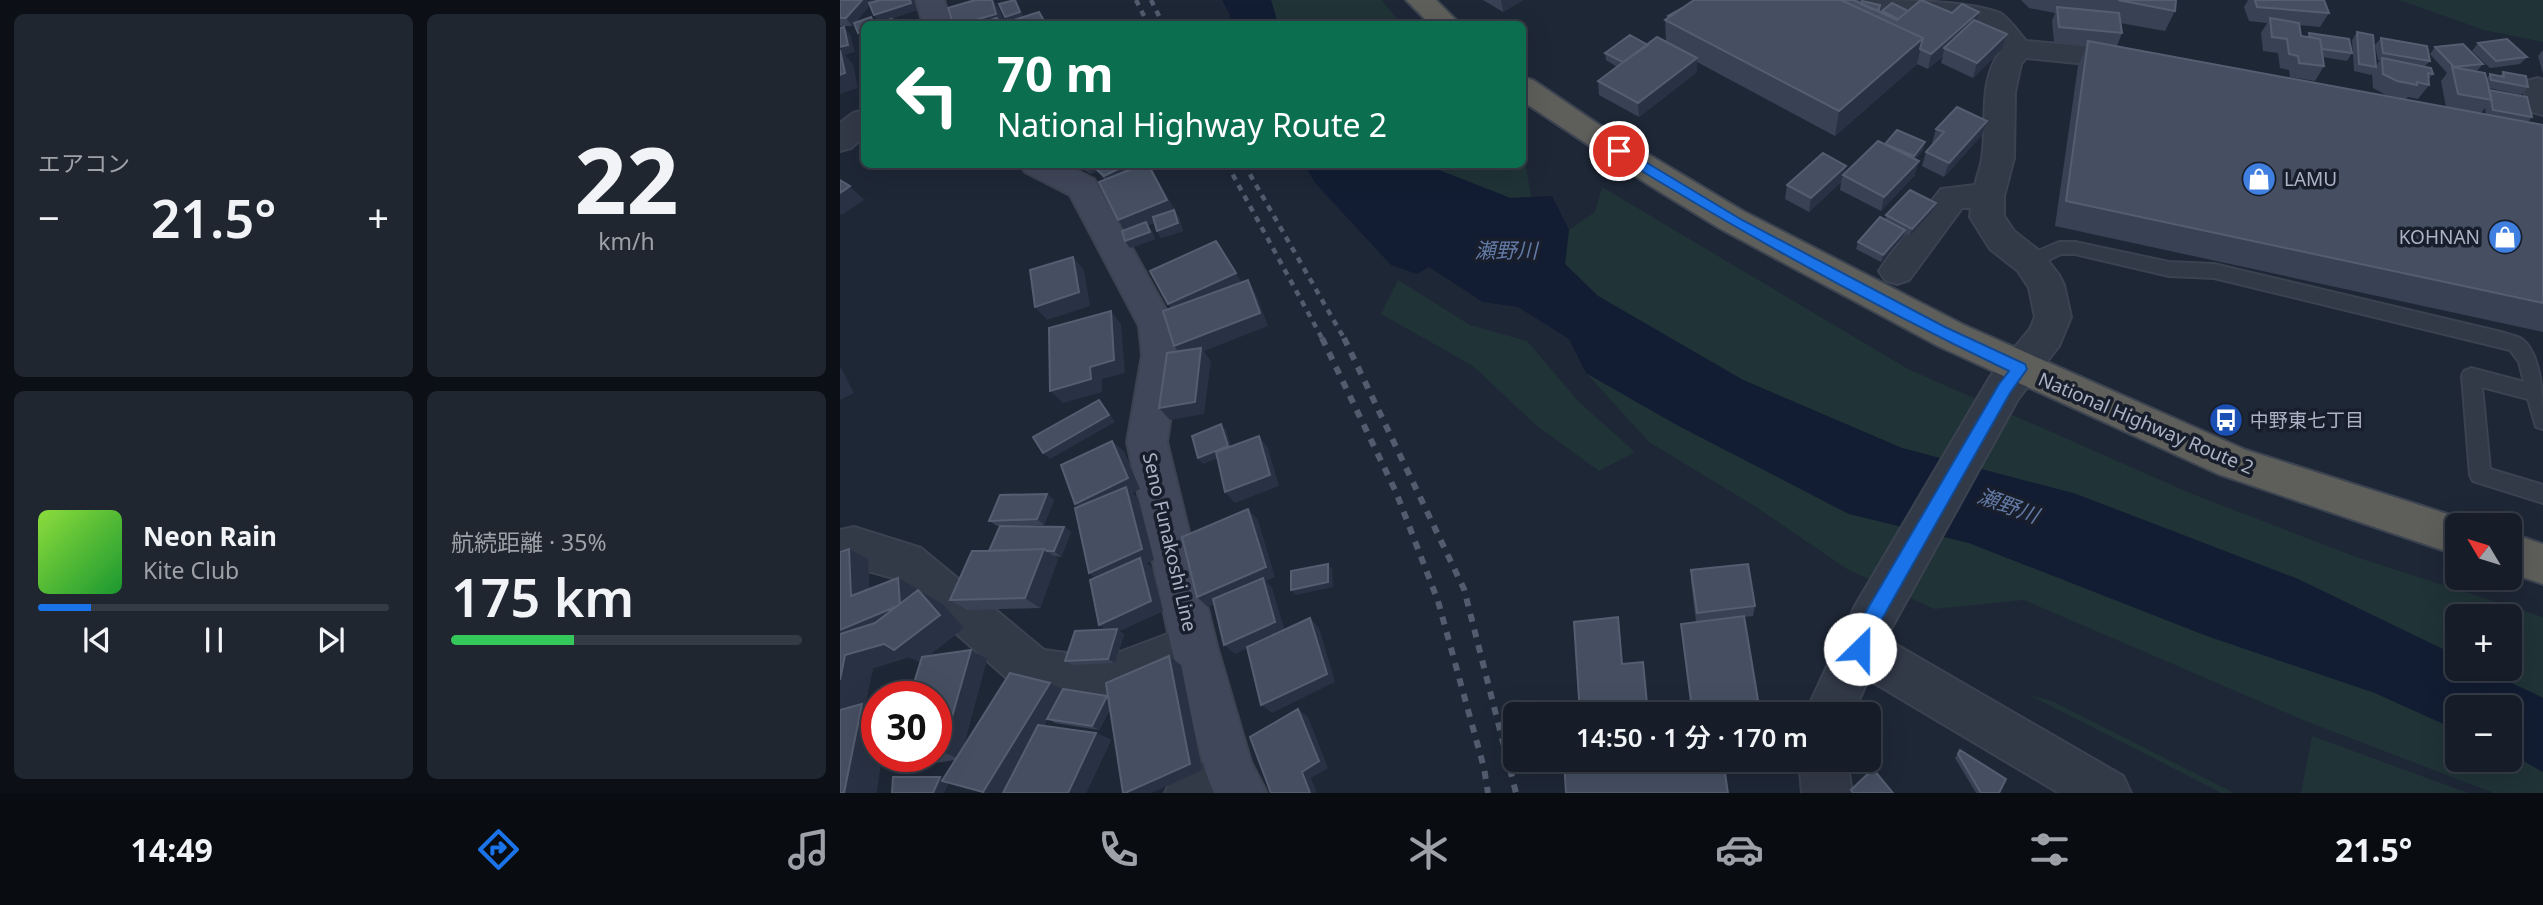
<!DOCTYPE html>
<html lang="ja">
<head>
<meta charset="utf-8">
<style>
  :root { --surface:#161d28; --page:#1f2630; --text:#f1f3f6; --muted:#9ea2a8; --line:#353b45; --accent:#1a73e8 }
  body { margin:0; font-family:"Noto Sans","Noto Sans JP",sans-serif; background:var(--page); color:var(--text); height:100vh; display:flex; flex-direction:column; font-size:26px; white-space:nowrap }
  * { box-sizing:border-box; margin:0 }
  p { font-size:23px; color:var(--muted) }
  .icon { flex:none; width:38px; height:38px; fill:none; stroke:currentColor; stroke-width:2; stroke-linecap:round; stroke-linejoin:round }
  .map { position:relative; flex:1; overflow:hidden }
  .details { display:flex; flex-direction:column; gap:14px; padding:14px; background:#0c1016; width:840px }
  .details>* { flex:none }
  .top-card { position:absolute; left:21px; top:21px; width:665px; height:147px; border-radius:10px; box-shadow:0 7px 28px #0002,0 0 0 2px var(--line); background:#0b6e4f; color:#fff; overflow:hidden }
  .needle { width:46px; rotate:308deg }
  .tools { position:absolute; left:1605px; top:513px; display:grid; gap:14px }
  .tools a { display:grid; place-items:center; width:77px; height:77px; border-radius:10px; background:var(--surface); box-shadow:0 7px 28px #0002,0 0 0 2px var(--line); font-size:35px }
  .speed { position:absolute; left:21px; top:681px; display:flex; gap:14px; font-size:35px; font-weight:700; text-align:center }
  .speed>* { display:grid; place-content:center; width:91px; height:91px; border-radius:50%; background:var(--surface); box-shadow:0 7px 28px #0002,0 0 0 2px var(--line); line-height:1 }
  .speed .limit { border:10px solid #d22; background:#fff; color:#111 }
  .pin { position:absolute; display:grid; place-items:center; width:60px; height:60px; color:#fff; margin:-30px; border:4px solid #fff; border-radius:50%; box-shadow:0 2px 7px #0007 }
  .me { position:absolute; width:77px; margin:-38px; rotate:23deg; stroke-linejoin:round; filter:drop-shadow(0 0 5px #0008) }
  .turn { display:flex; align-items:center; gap:24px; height:147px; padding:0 21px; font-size:32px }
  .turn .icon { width:91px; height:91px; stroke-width:2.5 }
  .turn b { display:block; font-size:49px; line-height:60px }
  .big { font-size:52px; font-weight:600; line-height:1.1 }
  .details .tile { flex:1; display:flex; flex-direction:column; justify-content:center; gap:10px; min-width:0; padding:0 24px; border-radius:10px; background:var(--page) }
  .details .dial { align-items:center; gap:0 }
  .dial b { font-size:91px; line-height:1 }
  .song { display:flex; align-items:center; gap:21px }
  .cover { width:84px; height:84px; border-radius:10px; background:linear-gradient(135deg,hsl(90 70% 55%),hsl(130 70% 35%)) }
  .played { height:7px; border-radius:4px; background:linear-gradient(90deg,var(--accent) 15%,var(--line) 15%) }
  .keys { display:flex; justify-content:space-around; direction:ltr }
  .heat { display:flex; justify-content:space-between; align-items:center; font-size:38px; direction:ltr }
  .charge { height:10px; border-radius:5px; background:linear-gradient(90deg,#34c759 35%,var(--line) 0) }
  .details .tiles { flex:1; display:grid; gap:14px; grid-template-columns:repeat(2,1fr) }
  .trip { position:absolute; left:663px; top:702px; width:378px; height:70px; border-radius:10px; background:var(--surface); box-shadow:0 7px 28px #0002,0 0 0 2px var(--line); font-weight:600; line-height:70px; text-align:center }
  .tab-bar { display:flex; height:112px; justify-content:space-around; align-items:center; background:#090c10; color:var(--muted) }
  .tab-bar .icon { width:49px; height:49px }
  .tab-bar .current { color:var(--accent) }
  .tab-bar b { font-size:32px; color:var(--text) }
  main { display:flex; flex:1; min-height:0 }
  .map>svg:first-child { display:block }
</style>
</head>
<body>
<main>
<section class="details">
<div class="tiles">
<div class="tile"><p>エアコン</p>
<div class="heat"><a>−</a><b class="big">21.5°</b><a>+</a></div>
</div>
<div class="tile dial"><b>22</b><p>km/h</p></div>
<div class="tile">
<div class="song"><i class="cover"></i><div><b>Neon Rain</b><p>Kite Club</p></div></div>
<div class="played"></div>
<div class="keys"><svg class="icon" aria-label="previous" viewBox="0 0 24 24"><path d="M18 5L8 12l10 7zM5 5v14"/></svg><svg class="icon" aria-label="pause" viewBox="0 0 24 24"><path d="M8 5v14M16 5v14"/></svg><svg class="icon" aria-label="next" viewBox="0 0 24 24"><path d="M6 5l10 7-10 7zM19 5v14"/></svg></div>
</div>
<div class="tile"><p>航続距離 · 35%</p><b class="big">175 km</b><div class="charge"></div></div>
</div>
</section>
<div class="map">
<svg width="1703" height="793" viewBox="0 0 1703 793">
  <rect width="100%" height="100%" fill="#1e2736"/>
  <path fill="#203337" d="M431,0H542L561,24H438Z
    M1559,0H1703V42L1644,30Z
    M683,148L691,197L671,198L599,170L590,165L682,164Z
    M762,187L1068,369L1350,493L1519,558L1703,617V698L1642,669L1670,668V616H1617V656L1458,579L1236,494L1062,448L903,380L758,296L725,264L729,230L755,212Z
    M558,280L630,325L687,341L739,402L795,452L759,471L697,426L633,366L541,314Z
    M746,373L835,424L1009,514L1129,543L1367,636L1535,693L1617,730V760H1670V753L1703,772V793H1654L1468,722L1184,600L1094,609L1007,569L916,507L809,442Z
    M1189,695L1212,701L1394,793H1382Z
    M1472,736L1628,793H1461Z"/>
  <path fill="#121d33" d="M382,0H431L438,24H389L390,15Z
    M464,165H590L599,170L670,198L712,196L729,230L725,264L758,296L903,380L1062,448L1236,494L1458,579L1617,656V668L1642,669L1703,698V772L1670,753V707H1617V730L1535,693L1367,636L1129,543L1009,514L835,424L746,373L729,339L678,307L643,302L589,267L577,274L551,265L476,184Z"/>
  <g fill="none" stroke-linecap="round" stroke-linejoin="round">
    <g stroke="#3b4250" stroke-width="4">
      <path id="service" d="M1219,242H1235L1329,262L1374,264L1661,332C1668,334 1676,336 1682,339C1703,356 1703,402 1703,429L1696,427L1688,399L1642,387L1650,469L1703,485V503L1633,481L1630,475L1622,376L1624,371L1631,368L1684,382L1679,362L1670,350L1374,278L1329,276L1235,254H1221L1190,269L1184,267L1181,262L1184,257Z"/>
    </g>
    <g stroke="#3b4250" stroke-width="4">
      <path id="minor" d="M1013,0C1051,0 1127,0 1160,13C1170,19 1178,32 1186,41L1296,51L1306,54L1311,60L1306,66L1296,69L1186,58L1181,64L1175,92L1174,158L1164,196V216L1174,231L1202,253L1219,275L1224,285L1231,317L1219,346L1178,399L1047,636L1013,714H965L1015,606L1150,377L1190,329L1195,317L1189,288L1178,271L1150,249L1130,217L1131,208H1122L1069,280L1057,284L1045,280L1039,271L1045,262L1101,189L1135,185C1137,176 1141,167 1142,158C1148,121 1137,81 1162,49L1143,27L1134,23L1063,15L1017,6Z
        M1698,78L1703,80V115L1692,112L1683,88L1687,81Z
        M24,110V136L11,148L0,151V123L13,113Z
        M14,527L81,548L204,650L264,658L354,624L370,630L377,646L370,662L264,704L194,695L178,688L53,578L14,567L0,570V530Z
        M390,749L407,756L414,773L407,790L402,793H325L333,776Z
        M959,760H1007L1012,793H962Z"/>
    </g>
    <g stroke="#3b4250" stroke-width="4">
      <path id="tertiary" d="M1020,627L1036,633L1283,776L1291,793H1219L1004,665L997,649L1004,633Z"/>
    </g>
    <g stroke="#3b4250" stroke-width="4">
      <path id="secondary" d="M76,0H104L111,24H83Z
        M180,164H224L254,179L335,326L340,355L327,442L377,646L411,762L427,793H374L366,773L331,646L287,442L302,355L299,326L230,195L185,172Z"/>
    </g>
    <g stroke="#3c4351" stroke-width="4">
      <path id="trunk" d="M566,0H596L620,24H590Z
        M682,77L693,80L761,126L903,211L1124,325L1406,450L1617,517L1633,525H1617V555L1378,474L1098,346L879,228L809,185L682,101Z
        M1670,533L1703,544V584L1670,573Z"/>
    </g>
    <use href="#service" fill="#323947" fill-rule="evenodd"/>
    <use href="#minor" fill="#323947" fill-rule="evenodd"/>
    <use href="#tertiary" fill="#323947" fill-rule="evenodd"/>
    <use href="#secondary" fill="#40475a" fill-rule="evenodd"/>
    <use href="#trunk" fill="#5e5e5a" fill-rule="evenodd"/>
    <path stroke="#535c6e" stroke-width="4.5" stroke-dasharray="6 6" stroke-linecap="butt" d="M296,0L308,24
      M311,0L323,24
      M387,164L483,340
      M404,164L505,340"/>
    <path stroke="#535c6e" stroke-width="6" stroke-dasharray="8 8" stroke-linecap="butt" d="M482,338L556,492L598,601L644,768L648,793
      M504,338L624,589L676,793"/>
  </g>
  <path fill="#394255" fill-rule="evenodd" d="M0,0L34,1L32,2L40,0H73L77,10L40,22L34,15L30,5L15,23H36L52,19L57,24H24L22,38L18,33L14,23L12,26H0Z
    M643,0H683L663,12Z
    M1181,0H1336L1335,11L1325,31L1280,23L1282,33L1277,46L1606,107L1601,81L1607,73L1590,54L1595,47L1643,64L1637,71L1646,79L1650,74L1660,76L1663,72L1688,87L1681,95L1649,88V90L1692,117L1688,122L1703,125V332L1215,226L1238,66L1247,45L1214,42L1212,21L1215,13L1189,8ZM1645,108L1646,114L1641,113Z
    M1408,0H1484L1489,13L1480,27L1459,25L1461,36L1467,37L1469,33L1512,53L1507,61L1483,57L1484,66L1475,81L1450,77L1449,70L1440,68L1438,53L1423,51L1421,33L1427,23L1409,21L1404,7Z
    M1021,4L1040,5L1039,12L1042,13V11H1068L1112,13L1139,12L1137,21L1167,34L1162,49L1133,78L1101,63L1103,56L1088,69L1077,64L995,136L857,62V72L799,117L759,95L758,81L777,67L766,60L765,53L826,42L825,20L828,18V16Z
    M1517,32L1536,66L1540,60H1538L1535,45L1541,38L1590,61L1585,66L1593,74L1589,79V85L1578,99L1568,97L1566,99L1546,95L1533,88L1532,73L1531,75L1514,71L1512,40Z
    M1638,43L1687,57L1680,64L1650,68L1632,51Z
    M1703,50V74L1698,56Z
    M1096,129L1142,135L1104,177L1082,166L1086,152L1094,144L1092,143Z
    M1045,144L1083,150L1075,159V175L1041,211L1000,190L1001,182L969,212L945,199L947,185L1005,173Z
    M236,164H282L287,171L292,169L286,164H321L312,170L339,218L343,231L321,238L317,231L314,223L308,225L311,230L315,239L290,248L285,241V230L265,180L257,171L251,174Z
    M1096,203L1093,210L1070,236L1064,233L1063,237L1041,262L1016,249L1018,242L1045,220L1046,215Z
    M272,441L284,452L300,489L292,493L298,498L314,560L306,563L312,568L323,611L279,631L284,634L275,663L233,665L225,661L267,630L256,578L249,573L238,507Z
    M207,494L214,500L204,525L157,526L149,521Z
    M224,527L231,532L221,557L214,556L218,559L200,608L127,610L110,600L149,551Z
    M9,549L28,559L29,589L76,588V592L78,590L103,604L124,628L88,656L131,650L147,659L123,748L223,690L268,697L329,656L341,665L362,770L270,709L259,730L215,723L208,719L204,726L256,733L271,740L246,793H143L109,783L104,779L115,760L70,767L50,760L51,756H96V696L81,662H80L69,657L33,668L25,705L37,756H42L36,793H0Z
    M851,570L915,606L913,616L904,617L918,700L916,708L868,714H852L841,624L856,622L851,581Z
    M1120,750L1159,793H1136L1115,758Z"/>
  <path fill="#293244" d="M22,0H33L34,1L12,26L6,18Z
    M70,0H73L77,10L40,22L34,15Z
    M152,0H153L160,10L165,24H121Z
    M175,0L179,7L185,19L170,24L165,17Z
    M661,0H683L663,12Z
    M1139,12L1135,27L1104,48L1103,55L1088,69L1091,54Z
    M4,27L10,34L15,52L5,55L13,64L18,88L0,94V47Z
    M1167,34L1162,49L1133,78L1137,63Z
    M1083,38L1077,64L995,136L999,111Z
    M857,58V72L799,117L798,103Z
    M1147,121L1142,135L1104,177L1109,163Z
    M1085,142L1083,150L1072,164L1074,156Z
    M1079,161L1075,175L1041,211L1044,197Z
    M244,164H266L254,167L257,171L251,174Z
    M305,164H321L312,170L339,218L343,231L321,238L317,231L336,214L308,225L311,230L315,239L290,248L285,241L288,234L278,220Z
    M284,166L288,173L269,184L264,176Z
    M1006,166L1004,176L1003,175L1001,182L969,212L971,198Z
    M10,186L24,200L2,215L0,214V193Z
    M1096,203L1093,210L1070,236L1072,229Z
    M1065,230L1063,237L1041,262L1043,255Z
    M233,257L244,270L250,306L207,320L195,307Z
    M396,273L404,286L338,318L328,304Z
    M408,280L416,294L428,326L364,351L371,361L364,414L330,420L319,408L344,359L334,346Z
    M271,311L281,324L285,373L262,379V392L223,403L210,391Z
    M0,366L14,393L0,400Z
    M259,400L265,407L275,422L210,459L203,453Z
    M381,424L386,430L393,452L363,464L358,458Z
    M419,436L428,448L439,486L395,503L385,492Z
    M272,441L284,452L300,489L292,493L298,498L314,560L306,563L312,568L323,611L279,631L284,634L275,663L268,659L273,634L259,625L263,583L249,573L248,515L235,504Z
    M207,494L214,500L204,525L197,519Z
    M408,509L418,520L435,577L426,581L432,588L445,631L395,654L384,645L424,582L368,607L357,597Z
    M224,527L231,532L221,557L214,551Z
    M9,549L28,559L30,606L11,596Z
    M204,549L218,559L200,608L185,598Z
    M488,564L492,569L493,587L456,595L451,590Z
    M58,578L76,588L78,615L0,647V630Z
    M78,590L103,604L124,628L80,662L69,657L33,668L25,705L37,710V756H42L36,793H4L0,722V680L5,655Z
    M470,618L479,628L495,682L432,713L421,705Z
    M131,650L147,659L120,759L102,752Z
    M329,656L341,665L362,770L312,793H285Z
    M210,683L225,691L164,793H147L143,792Z
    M267,696L274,700L259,730L252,726Z
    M458,709L468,717L488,768L471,778L477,793H470L462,772Z
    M256,733L271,740L246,793H228Z
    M100,777L110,781L104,793H93Z"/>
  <path fill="#454f61" stroke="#555e71" stroke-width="2" d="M0,0H22L6,18H0Z
    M40,0H70L71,3L34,15L29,3Z
    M135,0H152L156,14L121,24H113L108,8Z
    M175,0L180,12L165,17L159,4Z
    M854,0H1001L1083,38L999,111L825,20Z
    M1001,0H1014L1057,20L1081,0L1112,13L1122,4L1139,12L1091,54L1080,49L1083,38Z
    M1278,0H1336L1335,11Z
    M1415,0H1484L1489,13L1417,7Z
    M1022,1L1040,5L1039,10L1032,9L1021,4Z
    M1052,3L1068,11L1058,19L1042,11Z
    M1217,7L1279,13L1282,33L1219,27Z
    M842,8L829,17L828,16Z
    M199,12L206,24H172L171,21Z
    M31,17L34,24H24V27L20,28L21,32L18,33L14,23Z
    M157,18L161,24H138Z
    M1430,18L1459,23L1461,36L1480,39L1484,66L1459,63L1458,56L1449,54L1447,39L1432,37Z
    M52,19L54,24H33Z
    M1134,20L1167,34L1137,63L1104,48Z
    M4,27L8,45L0,47V28Z
    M24,27V47L20,28Z
    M1517,32L1533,35L1536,67L1519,64Z
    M1469,33L1509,39L1512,53L1482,49L1480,39L1470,37Z
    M790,35L808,45L783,62L765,53Z
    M817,37L857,58L798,103L758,81Z
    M1541,38L1587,46L1590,61L1543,53Z
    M1667,39L1687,57L1656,61L1638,43Z
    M1248,41L1703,125V303L1226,201Z
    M1623,44L1643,64L1614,67L1595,47Z
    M0,50L5,73L0,75Z
    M1542,58L1591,68L1593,74L1588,73L1589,85L1577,82V85L1557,81L1543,74Z
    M1612,67L1645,73L1652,100L1618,94Z
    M1663,72L1686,76L1688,87L1651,80L1650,74L1664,77Z
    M1649,90L1687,97L1692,117L1653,110Z
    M1117,107L1147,121L1109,163L1086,152L1104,132L1096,129Z
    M1057,130L1085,142L1074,156L1045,144Z
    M1038,141L1079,161L1044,197L1003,175Z
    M983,153L1006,166L971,198L947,185Z
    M258,164H282L284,166L264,176L254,167Z
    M291,164H304L295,168Z
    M304,164H308L327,200L278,220L259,182Z
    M0,180L10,186L0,193Z
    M1070,190L1096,203L1072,229L1046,215Z
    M334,210L338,223L317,231L313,217Z
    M1040,217L1065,230L1043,255L1018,242Z
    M306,222L310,232L285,241L282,231Z
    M376,241L396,273L328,304L310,271Z
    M233,257L239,292L195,307L190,270Z
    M408,280L420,313L334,346L323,311Z
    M271,311L274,360L250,367L251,379L210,391L209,328Z
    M361,348L355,402L319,408L327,353Z
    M259,400L269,415L203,453L193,437Z
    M381,424L388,446L358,458L352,436Z
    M419,436L430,475L385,492L376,452Z
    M272,441L288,478L235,504L221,465Z
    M286,487L302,549L249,573L235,508Z
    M207,494L197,519L149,521L160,495Z
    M408,509L426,567L357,597L342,537Z
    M160,526L224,527L214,551H207L204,549L149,551Z
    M9,549L11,596L58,578L60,604L55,607L0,630V552Z
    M204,549L185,598L110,600L132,551Z
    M300,558L311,601L259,625L250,580Z
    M488,564V582L451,590V571Z
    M908,564L915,606L857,613L851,570Z
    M423,578L435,622L384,645L373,599Z
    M78,590L100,615L54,650L44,644L5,655L0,680V634L35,623Z
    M904,616L918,700L852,709L841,624Z
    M778,617L782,664L803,662L808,714H740L734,622Z
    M470,618L487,674L421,705L407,647Z
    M277,629L268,659L225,661L235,631Z
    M131,650L102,752L96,753V696H70L82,657Z
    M329,656L350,764L285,793H283L266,683Z
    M170,673L210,683L143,792L102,781Z
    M223,689L267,696L252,726L207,719Z
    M22,704L4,793H0V710Z
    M458,709L479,761L462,772L470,793H431L410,737Z
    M198,725L256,733L228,793H163Z
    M1120,750L1166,779L1159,793H1141L1118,754Z
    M51,756H79L50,760Z
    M724,760H883L888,793H726Z
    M1033,769L1053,793H1013L1011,790Z
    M53,777H100L93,793H52Z"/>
  <path fill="#1a73e8" stroke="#114b97" stroke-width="2" d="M779,146L902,220L1105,327L1185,364L1187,369L1170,393L1038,626L1027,655L1020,658L1013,655L1010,649L1024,615L1159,384L1169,371C1033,306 902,233 774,154V148Z"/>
  <defs>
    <g id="shop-disc" transform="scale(1.75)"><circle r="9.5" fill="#3f7fe0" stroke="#181e2b"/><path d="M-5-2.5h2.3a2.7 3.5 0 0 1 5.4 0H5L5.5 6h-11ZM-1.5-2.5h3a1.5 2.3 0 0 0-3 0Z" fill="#fff"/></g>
    <g id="bus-disc" transform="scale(1.75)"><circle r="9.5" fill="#1a4fb4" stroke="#181e2b"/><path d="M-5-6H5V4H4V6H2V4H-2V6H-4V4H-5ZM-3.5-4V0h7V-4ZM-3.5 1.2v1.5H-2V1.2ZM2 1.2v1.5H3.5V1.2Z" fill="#fff"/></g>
  </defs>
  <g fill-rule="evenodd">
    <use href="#shop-disc" x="1419" y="179"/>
    <use href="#shop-disc" x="1665" y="237"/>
    <use href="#bus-disc" x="1386" y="420"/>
  </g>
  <g text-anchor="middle" stroke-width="7" stroke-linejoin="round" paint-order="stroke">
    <g font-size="19" fill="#abb3c4" stroke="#181e2b" text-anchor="start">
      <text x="1444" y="186">LAMU</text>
      <text x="1640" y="244" text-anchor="end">KOHNAN</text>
      <text x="1410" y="427">中野東七丁目</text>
    </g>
    <g font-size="19" fill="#abb3c4" stroke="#181e2b">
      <text transform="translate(1306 423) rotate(23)" y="7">National Highway Route 2</text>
      <text transform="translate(330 542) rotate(77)" y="7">Seno Funakoshi Line</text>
    </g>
    <g font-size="21" font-style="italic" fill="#637aa5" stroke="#181e2b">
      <text x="666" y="258">瀬野川</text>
      <text transform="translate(1168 506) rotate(20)" y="7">瀬野川</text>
    </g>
  </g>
</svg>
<div class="tools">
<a><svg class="needle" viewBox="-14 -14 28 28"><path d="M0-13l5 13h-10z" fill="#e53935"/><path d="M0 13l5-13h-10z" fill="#9ea2a8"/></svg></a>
<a>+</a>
<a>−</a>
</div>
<div class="speed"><div class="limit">30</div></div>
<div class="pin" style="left:779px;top:151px;background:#d93025"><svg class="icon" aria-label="arrive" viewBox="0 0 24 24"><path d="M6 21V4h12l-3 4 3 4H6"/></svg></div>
<svg class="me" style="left:1020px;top:649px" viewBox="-20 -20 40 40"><circle r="19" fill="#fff"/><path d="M0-13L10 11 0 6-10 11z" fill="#1a73e8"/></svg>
<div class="trip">14:50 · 1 分 · 170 m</div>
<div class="top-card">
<div class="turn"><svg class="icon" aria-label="left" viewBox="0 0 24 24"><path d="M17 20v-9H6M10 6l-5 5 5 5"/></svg><div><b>70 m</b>National Highway Route 2</div></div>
</div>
</div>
</main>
<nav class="tab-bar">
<b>14:49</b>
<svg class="icon current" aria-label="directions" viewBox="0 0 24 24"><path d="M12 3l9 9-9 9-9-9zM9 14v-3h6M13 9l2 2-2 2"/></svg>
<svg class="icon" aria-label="music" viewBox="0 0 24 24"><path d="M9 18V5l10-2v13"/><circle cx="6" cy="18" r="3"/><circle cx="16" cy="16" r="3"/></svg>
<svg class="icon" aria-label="phone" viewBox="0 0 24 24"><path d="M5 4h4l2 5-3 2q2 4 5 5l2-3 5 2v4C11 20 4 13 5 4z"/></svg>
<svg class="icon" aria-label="climate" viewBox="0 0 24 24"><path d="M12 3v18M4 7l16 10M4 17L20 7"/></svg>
<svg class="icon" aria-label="car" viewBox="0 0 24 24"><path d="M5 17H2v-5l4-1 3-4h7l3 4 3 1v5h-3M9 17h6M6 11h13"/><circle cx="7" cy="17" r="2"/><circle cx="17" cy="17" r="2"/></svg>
<svg class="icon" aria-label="filters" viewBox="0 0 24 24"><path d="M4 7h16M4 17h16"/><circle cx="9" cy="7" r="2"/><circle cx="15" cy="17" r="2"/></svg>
<b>21.5°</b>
</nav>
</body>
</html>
